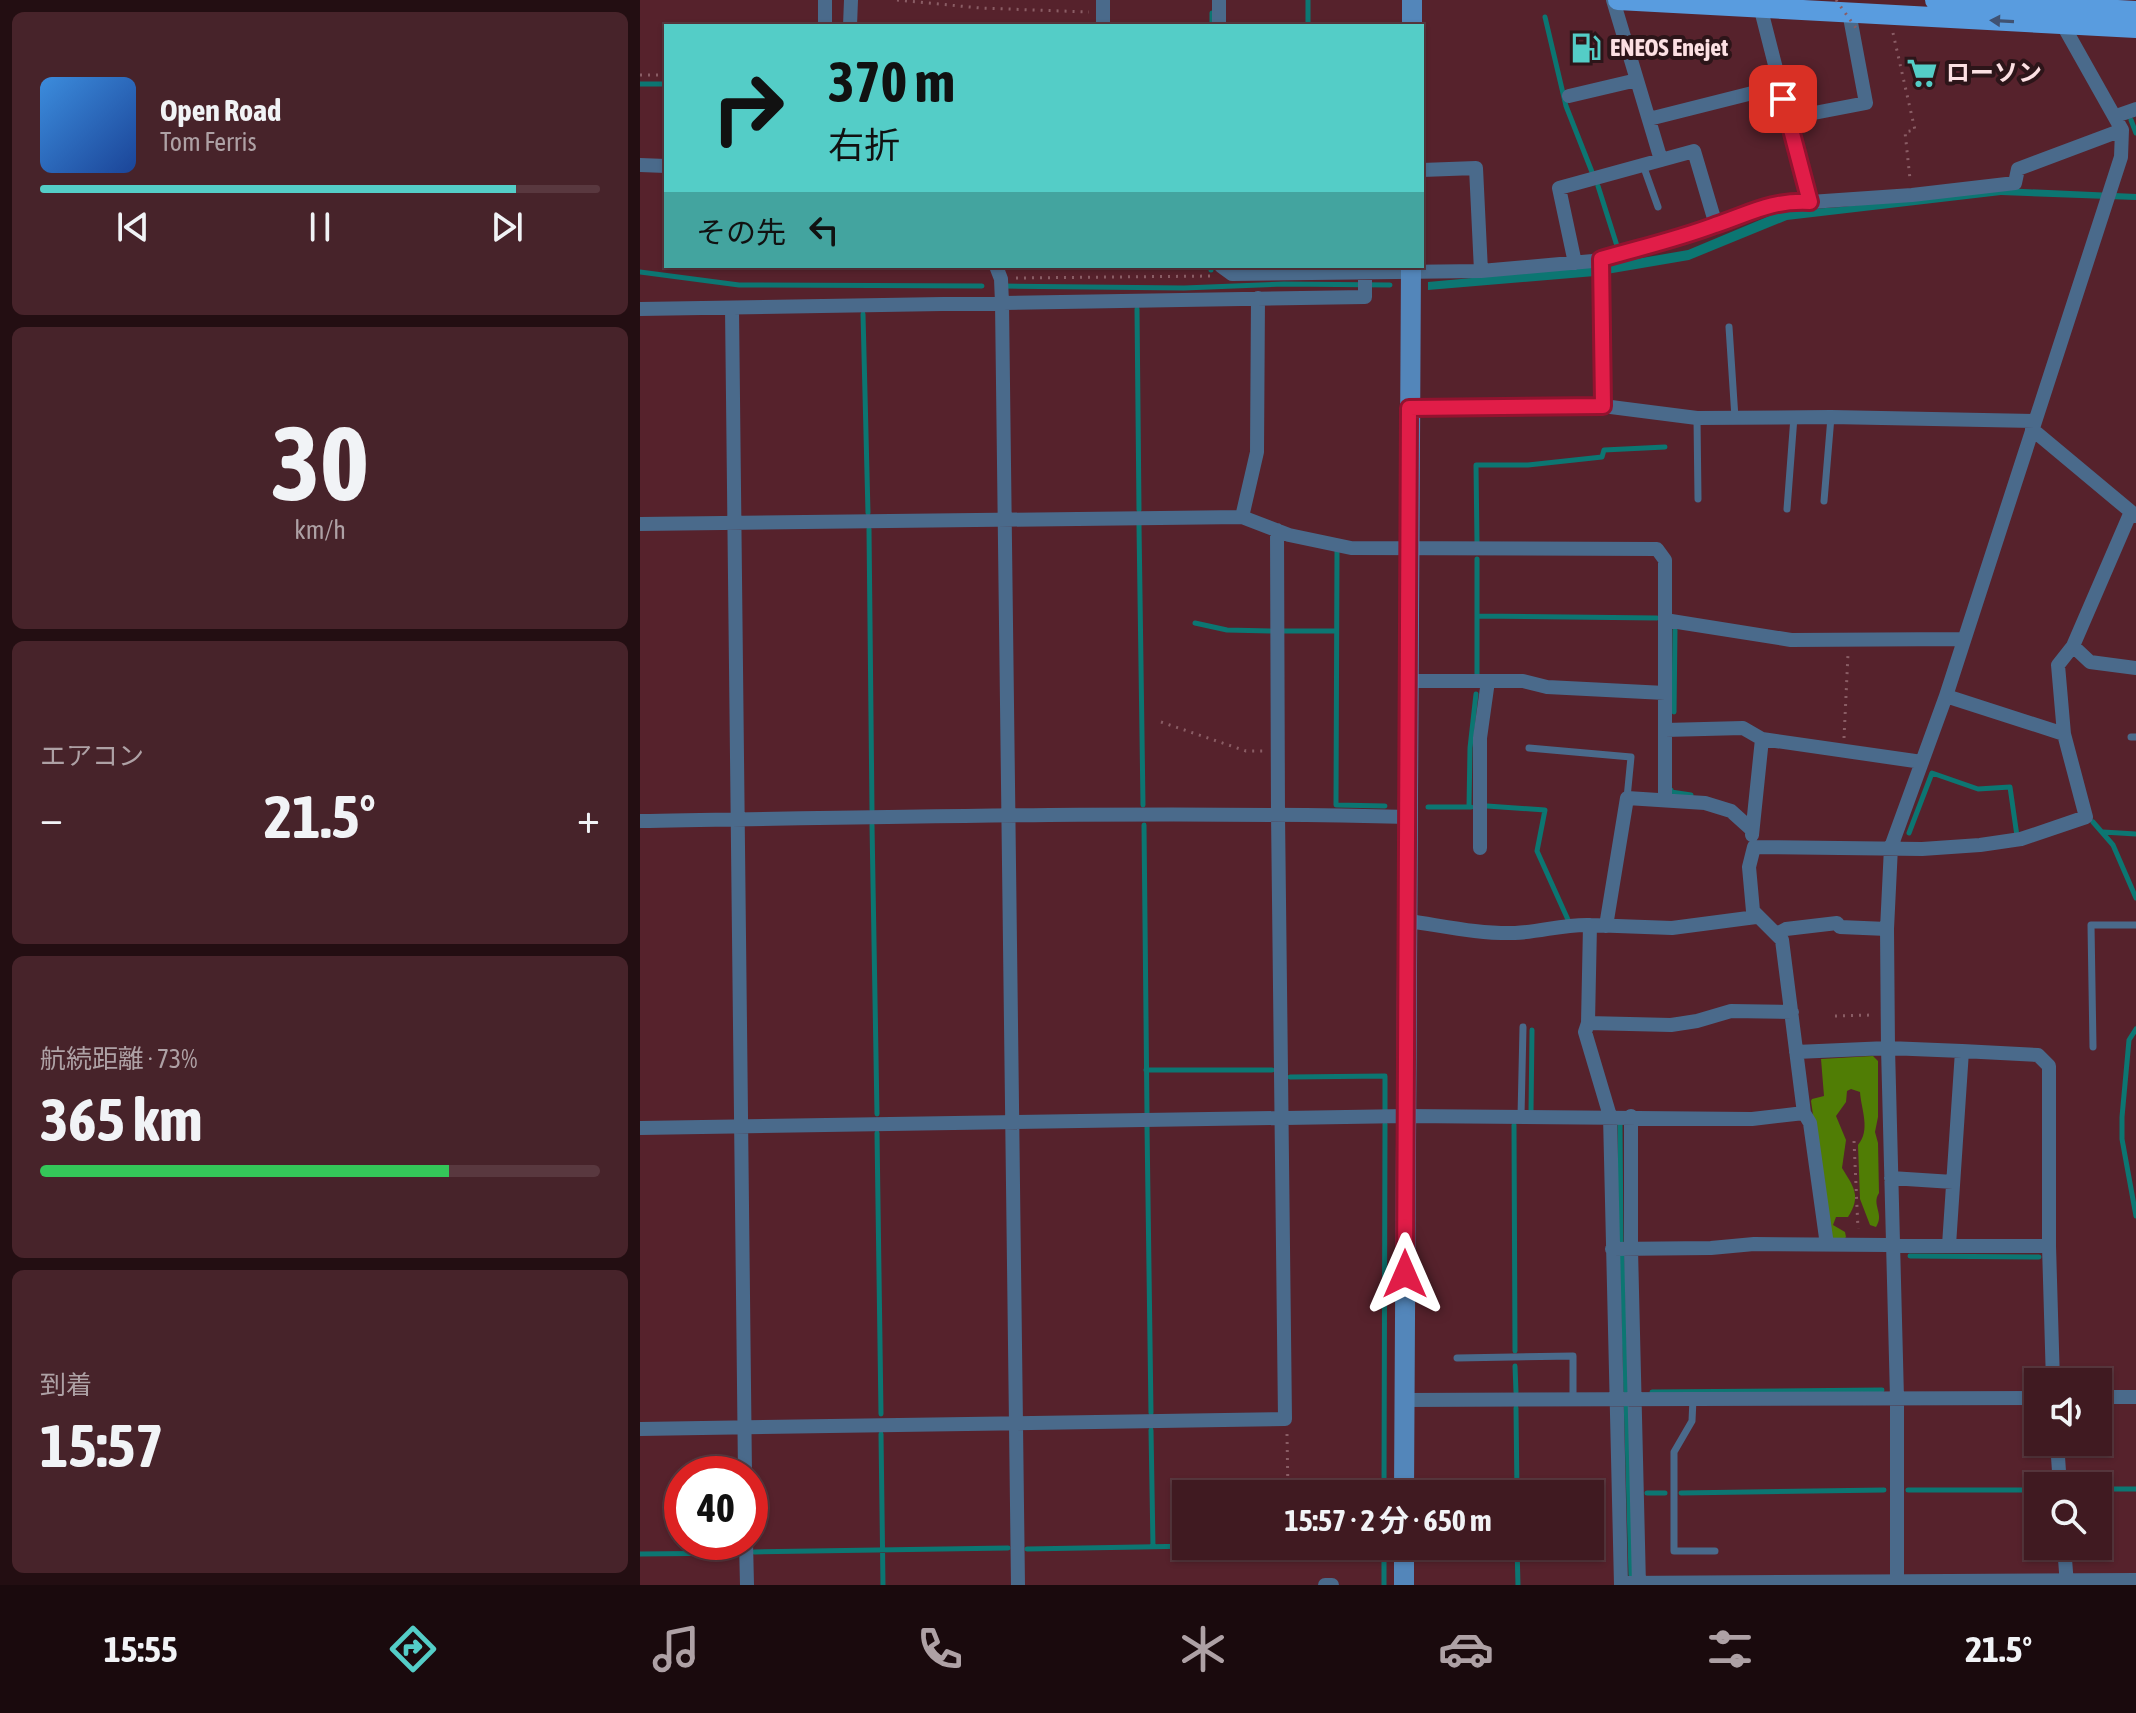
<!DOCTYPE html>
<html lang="ja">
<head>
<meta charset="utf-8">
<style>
  :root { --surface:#401a21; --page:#47232a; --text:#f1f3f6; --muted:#aea1a5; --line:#59383f; --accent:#54cdc7 }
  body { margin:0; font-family:"Asap Condensed","Noto Sans JP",sans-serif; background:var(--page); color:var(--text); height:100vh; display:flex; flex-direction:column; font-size:30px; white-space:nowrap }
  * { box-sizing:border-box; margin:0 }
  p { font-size:26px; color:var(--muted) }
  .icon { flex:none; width:44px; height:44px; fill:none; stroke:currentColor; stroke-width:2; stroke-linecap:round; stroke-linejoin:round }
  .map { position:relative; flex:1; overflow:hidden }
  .sheet { display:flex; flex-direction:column; gap:12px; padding:12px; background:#230e12; width:640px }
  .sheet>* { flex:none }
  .hud { position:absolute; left:24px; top:24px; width:760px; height:244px; border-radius:0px; box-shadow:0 2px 6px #0004,0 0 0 2px var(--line); background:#54cdc7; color:#111; overflow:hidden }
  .fabs { position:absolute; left:1384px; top:1368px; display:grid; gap:16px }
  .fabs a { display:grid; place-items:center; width:88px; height:88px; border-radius:0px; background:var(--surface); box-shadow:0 2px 6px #0004,0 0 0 2px var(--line); font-size:40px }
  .speed { position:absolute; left:24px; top:1456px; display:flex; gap:16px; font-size:40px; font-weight:700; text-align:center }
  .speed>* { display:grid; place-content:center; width:104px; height:104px; border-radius:50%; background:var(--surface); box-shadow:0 2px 6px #0004,0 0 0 2px var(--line); line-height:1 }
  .speed .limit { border:12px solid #d22; background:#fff; color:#111 }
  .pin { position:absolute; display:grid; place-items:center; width:68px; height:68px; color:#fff; margin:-34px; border-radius:16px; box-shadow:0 4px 12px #0006 }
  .me { position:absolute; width:88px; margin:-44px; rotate:0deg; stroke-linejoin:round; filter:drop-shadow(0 0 6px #0008) }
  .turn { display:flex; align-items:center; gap:28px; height:168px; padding:0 32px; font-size:36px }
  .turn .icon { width:104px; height:104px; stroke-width:2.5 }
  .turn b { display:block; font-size:56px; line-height:68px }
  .then { display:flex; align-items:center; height:76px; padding:0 32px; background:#0003; gap:16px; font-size:30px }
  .big { font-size:60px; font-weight:700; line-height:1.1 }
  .sheet .widget { flex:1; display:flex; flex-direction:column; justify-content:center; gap:12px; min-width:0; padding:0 28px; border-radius:12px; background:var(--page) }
  .sheet .dial { align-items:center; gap:0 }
  .dial b { font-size:104px; line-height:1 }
  .song { display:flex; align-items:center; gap:24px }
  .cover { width:96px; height:96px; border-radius:12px; background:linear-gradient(135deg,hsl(210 70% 55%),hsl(220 70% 35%)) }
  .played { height:8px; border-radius:4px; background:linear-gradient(90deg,var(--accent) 85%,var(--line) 85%) }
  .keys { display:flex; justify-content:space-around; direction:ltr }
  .heat { display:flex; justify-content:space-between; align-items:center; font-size:44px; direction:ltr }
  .charge { height:12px; border-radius:6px; background:linear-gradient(90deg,#34c759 73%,var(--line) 0) }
  .trip { position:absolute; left:532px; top:1480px; width:432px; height:80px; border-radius:0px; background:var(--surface); box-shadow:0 2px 6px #0004,0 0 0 2px var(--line); font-weight:700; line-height:80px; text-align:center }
  .menu { display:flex; height:128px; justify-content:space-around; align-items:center; background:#1a0a0d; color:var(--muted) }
  .menu .icon { width:56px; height:56px }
  .menu .active { color:var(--accent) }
  .menu b { font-size:36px; color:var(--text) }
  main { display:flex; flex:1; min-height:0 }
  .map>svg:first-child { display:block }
</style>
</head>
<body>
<main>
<section class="sheet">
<div class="widget">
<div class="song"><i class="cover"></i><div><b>Open Road</b><p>Tom Ferris</p></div></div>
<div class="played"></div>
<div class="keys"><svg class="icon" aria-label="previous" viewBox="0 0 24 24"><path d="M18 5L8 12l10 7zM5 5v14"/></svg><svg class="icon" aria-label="pause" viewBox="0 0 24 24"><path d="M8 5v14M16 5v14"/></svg><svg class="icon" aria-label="next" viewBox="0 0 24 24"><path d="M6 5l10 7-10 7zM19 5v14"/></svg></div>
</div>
<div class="widget dial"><b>30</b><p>km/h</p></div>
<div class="widget"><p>エアコン</p>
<div class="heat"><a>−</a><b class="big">21.5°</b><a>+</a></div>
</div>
<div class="widget"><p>航続距離 · 73%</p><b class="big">365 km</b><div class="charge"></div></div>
<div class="widget"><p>到着</p><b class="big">15:57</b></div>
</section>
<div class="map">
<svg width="1496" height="1585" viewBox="0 0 1496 1585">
  <rect width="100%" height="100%" fill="#56222c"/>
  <path fill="#507d05" d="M1233,1056L1238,1061V1117L1235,1132L1238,1143L1239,1193C1231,1205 1245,1214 1236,1227L1230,1225L1220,1199L1218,1145C1231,1130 1221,1109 1220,1092L1211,1089L1207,1091L1206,1102L1196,1116L1206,1140L1202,1168C1213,1186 1222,1196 1208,1217H1196L1193,1225L1205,1232L1206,1237L1203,1240H1191L1171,1101L1172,1099L1184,1096L1181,1059Z"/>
  <path fill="#0c7672" d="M1363,188L1496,194V200L1361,195L1147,220L1049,260L955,276L788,290V282L950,267L1048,250L1141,211L1201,207Z"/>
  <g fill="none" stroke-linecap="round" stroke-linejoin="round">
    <path stroke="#0c7672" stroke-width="5" d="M905,17L926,106L952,172
      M572,26V13
      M668,26V0
      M0,84H26
      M1491,120L1496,133
      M958,186L978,249
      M571,266V270
      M0,272L99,285L342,286
      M364,286L544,288L644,284L750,285
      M497,309L499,510
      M223,314L228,513
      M499,525L503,805
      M229,529L232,810
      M837,542L836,465H888L962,457L964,450L1025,447
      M697,551L696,805L745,806
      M837,616L1017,618
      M555,623L587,630L630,631
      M643,631H696
      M837,675V559
      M1034,712L1035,630
      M1031,790V792L1051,795
      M847,806L905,810L897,851L929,922
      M788,807H831
      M829,807L830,748L836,694
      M1453,822L1473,845L1496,898
      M232,825L237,1114
      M504,825L507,1113
      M1463,832L1496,834
      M1269,833L1292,773L1338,789L1370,787L1377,836
      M1496,1029L1489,1040L1482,1117V1139L1496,1216
      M506,1070H632
      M650,1077L745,1076V1110
      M891,1112L892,1030
      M980,1123L981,1244
      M874,1125L875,1351
      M507,1126L511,1413
      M237,1133L241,1414
      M982,1254L991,1575
      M1270,1256L1399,1257
      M875,1366L876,1392
      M1012,1392L1242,1390
      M876,1408L877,1494
      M511,1430L513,1547
      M241,1434L243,1585
      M1458,1489H1496
      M1268,1490H1398
      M1007,1493H1025
      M1041,1493L1244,1490
      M744,1494L745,1124
      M877,1546L878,1585
      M387,1549L554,1546
      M114,1552L368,1548
      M0,1554L99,1553
      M744,1585V1546"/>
    <path stroke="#8a5d65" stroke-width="3" stroke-dasharray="2 6" stroke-linecap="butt" d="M257,0L340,8L449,12
      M1253,33L1275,130L1265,132L1270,179
      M0,75H26
      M376,278L573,276
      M521,722L606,751H625
      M1204,738L1208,654
      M1195,1016L1232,1015
      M1214,1141L1218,1229
      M647,1434L648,1494"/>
    <path stroke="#4a6a8b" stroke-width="7" d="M1003,165L1018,207
      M1089,327L1095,418
      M1057,418L1058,499
      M1184,501L1191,417
      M1147,509L1154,417
      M1491,737H1496
      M889,748L991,757L987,798
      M1453,1047L1451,925H1496
      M881,1116L883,1027
      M817,1358L933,1356V1399
      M1053,1399L1052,1421L1034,1452V1551H1075"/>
    <path stroke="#4a6a8b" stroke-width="14" d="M973,0L1021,160
      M185,26V0
      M210,26L211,0
      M463,26V0
      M579,26V0
      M929,96L997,80
      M1476,116L1496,109
      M1148,118L1226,103L1209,12
      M1009,119L1140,86
      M0,165L26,166
      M782,170L836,168L841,271
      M1170,202L1272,195L1375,183L1378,169L1482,130
      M961,259L963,406
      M935,263L919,188L1054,151L1076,225
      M356,266L361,279L362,303L378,1585
      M581,266L592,274L841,271L953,261L1076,225L1117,208L1137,202H1170L1120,6
      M92,308L105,1474
      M0,309L725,297V271
      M769,408L963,406L1057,418L1191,417L1394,421
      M1392,429L1496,516
      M602,517L617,452L618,298
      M0,524L602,517L649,535L711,548L1017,549L1025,560V620L1151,640L1324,639
      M1025,620V799
      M1433,646L1450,662L1496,668
      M769,681H883L907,687L1025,693
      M1306,696L1424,734L1418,665L1433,646L1490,514
      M1025,730L1103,728L1122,739L1282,762
      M0,821C256,817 512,811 769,817
      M1112,835L1122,739
      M840,848V738L848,681
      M769,921C804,926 839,934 875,933C901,932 924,924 950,925
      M966,926L987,798L1065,803L1091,811L1111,829
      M1137,934L1146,929L1197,923L1200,927L1247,929
      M948,1023L1031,1025L1057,1021L1091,1011L1152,1012
      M1322,1051L1398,1055L1409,1066V1246
      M1156,1052L1248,1048L1322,1051L1309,1245
      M991,1116V1249L999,1585
      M0,1128L766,1116L1112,1119L1164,1113
      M1251,1178L1313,1182
      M1187,1245L1170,1123L1164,1113L1142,940L1113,911L1109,867L1114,847L1282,849L1340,845L1381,839L1446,817L1424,734
      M972,1249L1071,1248L1114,1244L1409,1246L1413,1382
      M1458,1397H1496
      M765,1400L1398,1398
      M0,1429L645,1419L638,814L637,530
      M1417,1442L1420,1486
      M106,1542L107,1585
      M1424,1546L1427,1585
      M981,1583L1496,1580
      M685,1585H692
      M981,1585L970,1116L945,1032L948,1023L950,925L1032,928L1116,917
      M1257,1585V1398L1248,1048L1247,929L1251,847L1306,696L1481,157L1482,130L1419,18"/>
    <path stroke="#5386ba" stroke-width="20" d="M772,26V0
      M764,1494L771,266
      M764,1585V1546"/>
    <path stroke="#599cdf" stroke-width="20" d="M978,0L1496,28
      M1295,0L1496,11"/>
    <path stroke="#8a5d65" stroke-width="3" stroke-dasharray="2 6" stroke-linecap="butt" d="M1196,0L1216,28"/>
  </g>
  <defs><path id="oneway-solid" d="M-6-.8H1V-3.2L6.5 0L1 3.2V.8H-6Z" transform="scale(2)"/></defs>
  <use fill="#405272" href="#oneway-solid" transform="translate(1362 21) rotate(-177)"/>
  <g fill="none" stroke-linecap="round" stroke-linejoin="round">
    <g stroke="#92132f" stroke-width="20">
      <path id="route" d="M765,1274L769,408L963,406L961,259C999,248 1038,239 1075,225C1111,213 1131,200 1170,202L1143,99"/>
    </g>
    <use href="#route" stroke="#e11d48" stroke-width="14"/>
  </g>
  <defs>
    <g id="fuel-bare" transform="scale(2.4)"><path d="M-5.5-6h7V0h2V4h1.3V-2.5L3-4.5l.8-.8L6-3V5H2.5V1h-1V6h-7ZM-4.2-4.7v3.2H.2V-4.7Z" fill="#54cdc7" stroke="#2c1519" stroke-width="2.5" paint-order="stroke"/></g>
    <g id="supermarket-bare" transform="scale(2.4)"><path d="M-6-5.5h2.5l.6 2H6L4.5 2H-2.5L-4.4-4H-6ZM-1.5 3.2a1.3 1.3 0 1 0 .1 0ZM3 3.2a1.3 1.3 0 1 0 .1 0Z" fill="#54cdc7" stroke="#2c1519" stroke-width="2.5" paint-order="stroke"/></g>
  </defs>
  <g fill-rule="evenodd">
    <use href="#fuel-bare" x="946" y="48"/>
    <use href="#supermarket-bare" x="1282" y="73"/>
  </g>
  <g text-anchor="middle" stroke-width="8" stroke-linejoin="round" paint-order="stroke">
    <g font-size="24" font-weight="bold" fill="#fce0e3" stroke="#2c1519" text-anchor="start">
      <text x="970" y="56">ENEOS Enejet</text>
      <text x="1306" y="81">ローソン</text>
    </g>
  </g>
</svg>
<div class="fabs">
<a><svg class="icon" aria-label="sound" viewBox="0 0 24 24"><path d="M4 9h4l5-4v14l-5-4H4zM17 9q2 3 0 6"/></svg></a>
<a><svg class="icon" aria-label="search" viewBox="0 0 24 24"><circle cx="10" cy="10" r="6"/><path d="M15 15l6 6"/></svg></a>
</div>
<div class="speed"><div class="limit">40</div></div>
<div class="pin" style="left:1143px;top:99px;background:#d93025"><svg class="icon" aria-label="arrive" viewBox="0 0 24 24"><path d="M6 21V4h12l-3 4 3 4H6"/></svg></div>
<svg class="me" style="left:765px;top:1274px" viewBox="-20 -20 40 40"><path d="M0-17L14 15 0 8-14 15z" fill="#e11d48" stroke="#fff" stroke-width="4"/></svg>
<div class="trip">15:57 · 2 分 · 650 m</div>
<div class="hud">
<div class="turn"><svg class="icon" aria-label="right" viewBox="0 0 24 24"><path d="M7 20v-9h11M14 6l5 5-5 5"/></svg><div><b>370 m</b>右折</div></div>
<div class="then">その先<svg class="icon" aria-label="left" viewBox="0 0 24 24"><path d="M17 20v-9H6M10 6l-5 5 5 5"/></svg></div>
</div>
</div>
</main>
<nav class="menu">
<b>15:55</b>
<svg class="icon active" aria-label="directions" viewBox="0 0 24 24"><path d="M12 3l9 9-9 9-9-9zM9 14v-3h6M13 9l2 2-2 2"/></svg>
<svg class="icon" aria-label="music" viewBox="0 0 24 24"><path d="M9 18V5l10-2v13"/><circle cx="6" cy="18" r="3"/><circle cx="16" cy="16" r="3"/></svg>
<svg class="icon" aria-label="phone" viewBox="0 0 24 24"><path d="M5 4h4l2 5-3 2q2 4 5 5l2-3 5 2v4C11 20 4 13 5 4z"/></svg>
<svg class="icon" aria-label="climate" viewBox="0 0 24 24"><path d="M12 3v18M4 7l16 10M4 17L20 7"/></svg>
<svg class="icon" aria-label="car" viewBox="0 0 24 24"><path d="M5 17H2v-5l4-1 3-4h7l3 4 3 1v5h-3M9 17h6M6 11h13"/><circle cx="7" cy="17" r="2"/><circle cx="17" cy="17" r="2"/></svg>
<svg class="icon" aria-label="filters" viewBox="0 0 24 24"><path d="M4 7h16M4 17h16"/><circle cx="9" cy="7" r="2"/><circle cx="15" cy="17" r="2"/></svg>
<b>21.5°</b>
</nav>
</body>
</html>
